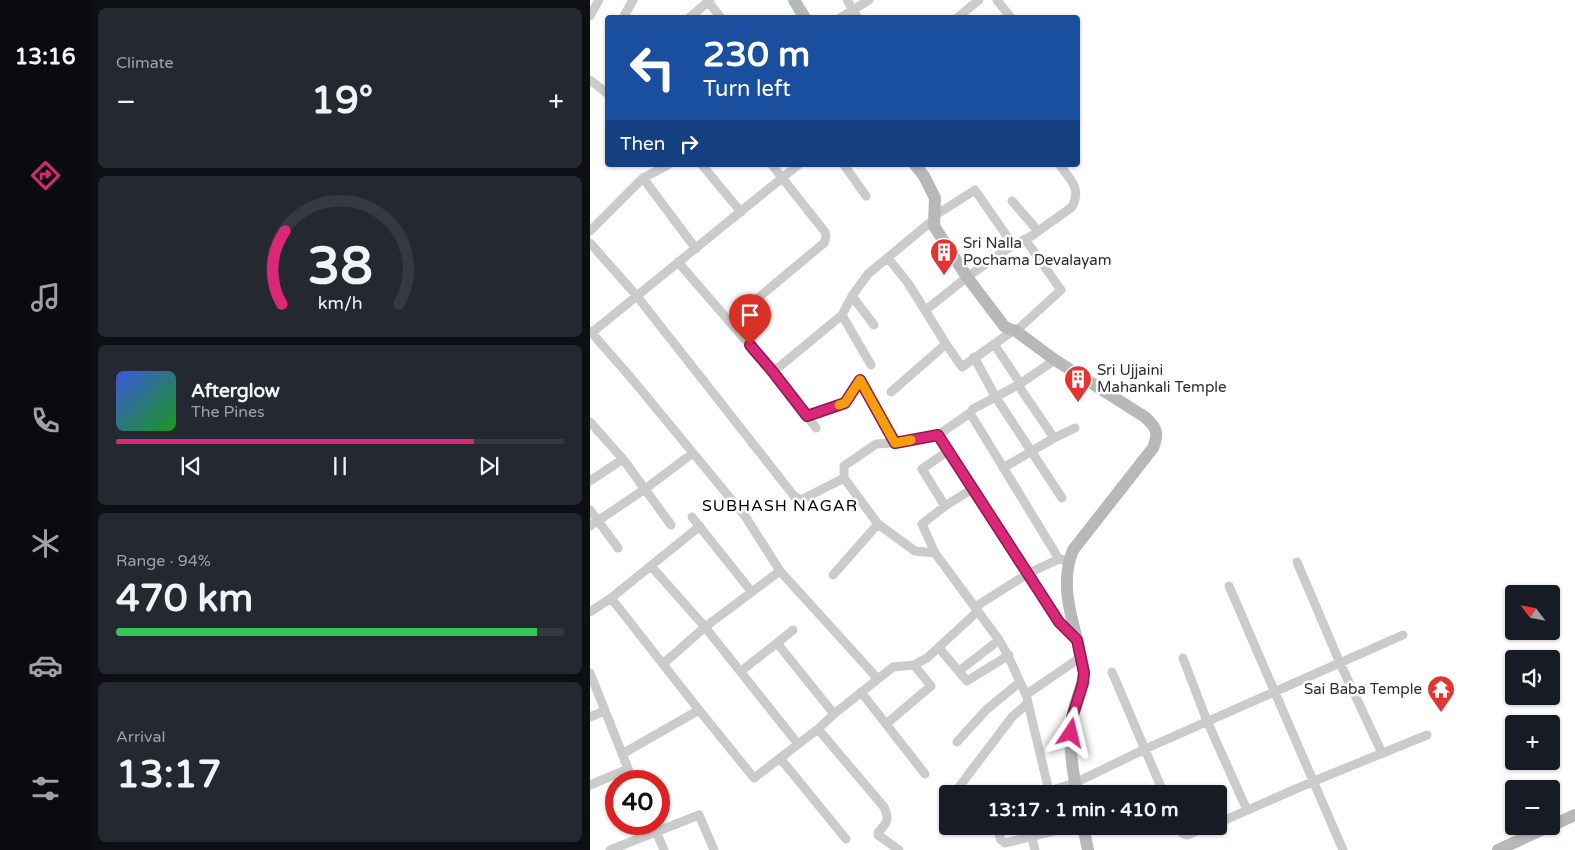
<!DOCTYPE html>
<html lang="en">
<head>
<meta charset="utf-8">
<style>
  :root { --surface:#171b24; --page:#242831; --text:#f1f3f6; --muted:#9ea1a6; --line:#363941; --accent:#db2777 }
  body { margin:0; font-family:"Varela Round",sans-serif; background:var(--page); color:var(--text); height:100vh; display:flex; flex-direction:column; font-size:19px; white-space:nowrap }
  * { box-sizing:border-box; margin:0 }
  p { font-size:16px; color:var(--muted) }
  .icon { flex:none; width:28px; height:28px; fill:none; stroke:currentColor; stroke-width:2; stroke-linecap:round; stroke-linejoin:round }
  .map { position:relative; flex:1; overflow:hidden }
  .panel { display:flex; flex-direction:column; gap:8px; padding:8px; background:#0d0f14; width:500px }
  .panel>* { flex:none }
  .top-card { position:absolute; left:15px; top:15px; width:475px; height:152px; border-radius:5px; box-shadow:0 1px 4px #0004; background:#1a4fa0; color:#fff; overflow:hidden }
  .needle { width:32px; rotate:302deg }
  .buttons { position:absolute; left:915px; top:585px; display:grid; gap:10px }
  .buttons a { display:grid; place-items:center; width:55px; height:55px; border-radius:5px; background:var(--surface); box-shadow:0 1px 4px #0004; font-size:25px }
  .speed { position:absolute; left:15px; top:770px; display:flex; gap:10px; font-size:25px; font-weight:700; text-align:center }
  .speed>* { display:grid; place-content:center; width:65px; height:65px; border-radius:50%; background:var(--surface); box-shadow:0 1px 4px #0004; line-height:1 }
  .speed .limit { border:8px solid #d22; background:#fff; color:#111 }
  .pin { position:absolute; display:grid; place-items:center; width:42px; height:42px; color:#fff; margin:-51px -21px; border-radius:50% 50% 50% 0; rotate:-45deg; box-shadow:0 0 5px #0007 }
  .pin .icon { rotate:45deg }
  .me { position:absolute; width:55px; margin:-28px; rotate:10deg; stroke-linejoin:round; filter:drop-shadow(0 0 4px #0008) }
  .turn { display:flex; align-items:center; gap:18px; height:105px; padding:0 15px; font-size:22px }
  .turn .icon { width:65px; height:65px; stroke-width:2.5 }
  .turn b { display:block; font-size:35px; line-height:42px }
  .then { display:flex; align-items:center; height:48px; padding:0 15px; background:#0003; gap:10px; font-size:19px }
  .big { font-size:38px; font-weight:800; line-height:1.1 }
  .panel .widget { flex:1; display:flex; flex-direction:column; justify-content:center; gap:8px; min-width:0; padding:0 18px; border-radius:8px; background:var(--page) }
  .panel .dial { align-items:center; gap:0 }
  .dial svg { height:130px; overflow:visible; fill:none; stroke:var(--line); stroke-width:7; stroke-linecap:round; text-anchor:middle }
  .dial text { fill:var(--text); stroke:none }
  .song { display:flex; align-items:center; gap:15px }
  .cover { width:60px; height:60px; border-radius:8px; background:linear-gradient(135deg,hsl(230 70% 55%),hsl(120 70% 35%)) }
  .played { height:5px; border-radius:2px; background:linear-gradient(90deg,var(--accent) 80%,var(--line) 80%) }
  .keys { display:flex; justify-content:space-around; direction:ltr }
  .heat { display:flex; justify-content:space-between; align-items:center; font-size:28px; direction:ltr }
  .charge { height:8px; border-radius:4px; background:linear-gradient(90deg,#34c759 94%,var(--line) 0) }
  .trip { position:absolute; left:349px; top:785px; width:288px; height:50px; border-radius:5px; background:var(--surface); box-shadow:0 1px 4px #0004; font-weight:800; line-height:50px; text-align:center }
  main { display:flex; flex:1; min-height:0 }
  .dock { display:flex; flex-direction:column; width:90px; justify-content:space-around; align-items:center; background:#090b0e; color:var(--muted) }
  .dock .icon { width:35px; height:35px }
  .dock .on { color:var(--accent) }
  .dock b { font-size:22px; color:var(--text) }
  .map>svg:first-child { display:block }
</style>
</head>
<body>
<main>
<nav class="dock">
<b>13:16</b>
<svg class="icon on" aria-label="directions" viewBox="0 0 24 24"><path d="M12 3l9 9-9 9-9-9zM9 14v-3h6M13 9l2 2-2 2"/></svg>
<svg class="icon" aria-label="music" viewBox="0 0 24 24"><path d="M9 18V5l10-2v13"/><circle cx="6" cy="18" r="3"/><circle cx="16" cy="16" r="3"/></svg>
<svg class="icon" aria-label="phone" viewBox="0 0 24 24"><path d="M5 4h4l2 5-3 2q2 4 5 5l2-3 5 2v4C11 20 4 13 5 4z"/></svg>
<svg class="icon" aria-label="climate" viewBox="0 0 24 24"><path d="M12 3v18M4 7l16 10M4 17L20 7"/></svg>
<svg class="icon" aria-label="car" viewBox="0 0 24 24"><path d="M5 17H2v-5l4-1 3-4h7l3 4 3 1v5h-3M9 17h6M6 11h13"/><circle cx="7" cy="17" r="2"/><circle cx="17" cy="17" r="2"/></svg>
<svg class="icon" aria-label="filters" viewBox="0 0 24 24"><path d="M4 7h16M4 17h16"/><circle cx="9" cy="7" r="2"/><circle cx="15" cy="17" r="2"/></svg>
</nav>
<section class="panel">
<div class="widget"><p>Climate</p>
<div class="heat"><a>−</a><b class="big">19°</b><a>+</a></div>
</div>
<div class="widget dial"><svg viewBox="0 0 100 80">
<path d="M14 69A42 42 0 1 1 86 69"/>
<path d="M14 69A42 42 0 0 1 16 24" stroke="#db2777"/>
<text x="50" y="56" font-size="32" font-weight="700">38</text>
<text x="50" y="72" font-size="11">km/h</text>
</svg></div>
<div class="widget">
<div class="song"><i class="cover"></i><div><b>Afterglow</b><p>The Pines</p></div></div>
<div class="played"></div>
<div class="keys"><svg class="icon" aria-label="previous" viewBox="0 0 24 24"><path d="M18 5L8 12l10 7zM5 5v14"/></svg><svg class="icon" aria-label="pause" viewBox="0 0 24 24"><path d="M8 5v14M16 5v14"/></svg><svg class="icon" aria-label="next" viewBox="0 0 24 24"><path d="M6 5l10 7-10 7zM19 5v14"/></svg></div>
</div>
<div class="widget"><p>Range · 94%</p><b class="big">470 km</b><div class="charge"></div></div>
<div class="widget"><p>Arrival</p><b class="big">13:17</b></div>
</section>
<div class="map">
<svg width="985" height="850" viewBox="0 0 985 850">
  <rect width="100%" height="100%" fill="#fff"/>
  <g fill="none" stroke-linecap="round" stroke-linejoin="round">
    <path stroke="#cbcbcb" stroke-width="9" d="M117,0L131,18
      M257,0L268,18
      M407,0L421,18
      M0,16L9,0
      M33,18L43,0
      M99,18L120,0
      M250,18L279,0
      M367,18L389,0
      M0,80L18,94
      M112,165L151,212
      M254,165L276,196
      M53,178L106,249
      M422,201L448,231
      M344,216L385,190L423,245
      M0,231L53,178L78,165
      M0,243L46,295L204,496L211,500L254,478V466L286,444L305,443L348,435L380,413L383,409L428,385L465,360
      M298,258L318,283L356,344L372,367L424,330
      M88,262L183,372L226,428
      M262,296L284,325
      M162,303L234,243L236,237L235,232L182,165
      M336,310L377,277L423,245L440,237L482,207C492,188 480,180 470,165
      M252,315L281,365
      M0,331L42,379L155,516L190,571L288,679
      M426,331L471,290L435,239
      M0,334L208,165
      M404,344L430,383
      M384,357L405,396L472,498
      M183,372L252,315L262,296L278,274L343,220
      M301,392L356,344
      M380,413L469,559
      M217,416L255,403L270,380L305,443
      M0,422L33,459L81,525
      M348,435L439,573L469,622L486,639
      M464,438L485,428
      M413,468L464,438L428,385
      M254,478L288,524L325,551L345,553L409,640C417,653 423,666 429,680C433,689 437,693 438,703L459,791
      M0,481L33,459
      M355,506L332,469L358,451
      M0,510L28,548
      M102,517L161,591
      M0,526L55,489L103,453
      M345,553L332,524L355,506L382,489
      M707,562L750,663L792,753
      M61,566L115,627L208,744
      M243,575L288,524
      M639,586L753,850
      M21,598L109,710L164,778L228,729L244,714L303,667L324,665L337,658L388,611
      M385,607L439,573L469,559L474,560
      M0,612L21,598L110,526
      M187,643L203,630
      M349,648L377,681L419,655
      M593,658L617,721L657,810
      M73,664L115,627L190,571
      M151,671L187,643L244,714
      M369,671L409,640
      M522,672L574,794
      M0,673L43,781
      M271,692L335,774
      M437,694L491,657
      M0,717L14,711
      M296,724L341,686L324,665
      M228,729L294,807C300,821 297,822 288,833V835L309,850
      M367,742L396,710L430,682
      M32,754L109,710
      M190,758L256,839
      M0,785L38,769
      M369,787L422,717L438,703
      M449,794L485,783L555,749L813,635
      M628,823L724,781L837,735
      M63,824L74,850
      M406,826L411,840L415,843L485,826
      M439,826L445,850
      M587,826L592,833L597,835L620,826
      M382,830L391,826
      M20,850L109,815L124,850"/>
    <path stroke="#b8b8b8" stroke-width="12" d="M204,0L215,18
      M325,165L334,176L345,198L344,226L377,277L414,326L419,329L426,331L465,360L555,417C567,428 569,433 563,448L483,550C466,591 489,633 494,673C492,689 484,703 482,719C478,739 483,773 487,794
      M493,826L498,850
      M961,826L985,815
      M908,850L960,826"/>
  </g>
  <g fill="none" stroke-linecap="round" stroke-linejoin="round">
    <g stroke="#8e194d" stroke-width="12">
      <path id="route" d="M160,345L183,372L217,416L255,403L270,380L305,443L348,435L469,622L487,640L494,673L493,683L482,718L481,733"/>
    </g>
    <use href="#route" stroke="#db2777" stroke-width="9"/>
    <path stroke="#f59e0b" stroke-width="9" d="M249,405L255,403L270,380L305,443L321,440"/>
  </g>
  <defs>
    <g id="building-pin" transform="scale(1.4375)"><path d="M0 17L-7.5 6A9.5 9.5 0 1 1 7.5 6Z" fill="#e33432" stroke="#fff"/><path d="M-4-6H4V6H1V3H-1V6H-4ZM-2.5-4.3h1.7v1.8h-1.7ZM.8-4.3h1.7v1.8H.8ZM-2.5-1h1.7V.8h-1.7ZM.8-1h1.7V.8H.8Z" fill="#fff"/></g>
    <g id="temple-pin" transform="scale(1.4375)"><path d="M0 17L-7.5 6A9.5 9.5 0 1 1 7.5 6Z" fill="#e33432" stroke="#fff"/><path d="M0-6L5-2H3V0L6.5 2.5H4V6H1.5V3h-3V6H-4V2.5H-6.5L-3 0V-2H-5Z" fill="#fff"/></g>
  </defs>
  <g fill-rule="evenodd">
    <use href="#building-pin" x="354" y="252"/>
    <use href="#building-pin" x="488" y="379"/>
    <use href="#temple-pin" x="851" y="689"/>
  </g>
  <g text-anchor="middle" stroke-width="5" stroke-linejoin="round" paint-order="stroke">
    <g font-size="15" fill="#2e2e2e" stroke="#fff" text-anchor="start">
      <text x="373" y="248">Sri Nalla<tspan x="373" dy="17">Pochama Devalayam</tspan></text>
      <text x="507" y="375">Sri Ujjaini<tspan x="507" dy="17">Mahankali Temple</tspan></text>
      <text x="832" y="694" text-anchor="end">Sai Baba Temple</text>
    </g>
    <g font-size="16" letter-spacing="1" fill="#000" stroke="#fff">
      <text x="190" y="511">SUBHASH NAGAR</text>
    </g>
  </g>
</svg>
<div class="buttons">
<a><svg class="needle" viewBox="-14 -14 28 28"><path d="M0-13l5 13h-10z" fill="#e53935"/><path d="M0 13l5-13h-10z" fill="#9ea1a6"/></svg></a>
<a><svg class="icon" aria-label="sound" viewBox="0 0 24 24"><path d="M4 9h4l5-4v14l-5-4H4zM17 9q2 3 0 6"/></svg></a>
<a>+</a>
<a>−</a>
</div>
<div class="speed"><div class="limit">40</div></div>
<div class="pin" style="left:160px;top:345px;background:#d93025"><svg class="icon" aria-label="arrive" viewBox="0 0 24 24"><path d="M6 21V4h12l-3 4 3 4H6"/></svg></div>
<svg class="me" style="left:481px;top:733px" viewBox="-20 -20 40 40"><path d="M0-17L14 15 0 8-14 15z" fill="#db2777" stroke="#fff" stroke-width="4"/></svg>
<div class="trip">13:17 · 1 min · 410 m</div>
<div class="top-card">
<div class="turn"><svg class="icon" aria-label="left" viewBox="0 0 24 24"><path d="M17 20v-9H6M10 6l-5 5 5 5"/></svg><div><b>230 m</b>Turn left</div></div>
<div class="then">Then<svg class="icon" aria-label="right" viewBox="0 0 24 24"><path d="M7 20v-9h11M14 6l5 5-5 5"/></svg></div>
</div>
</div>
</main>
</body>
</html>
